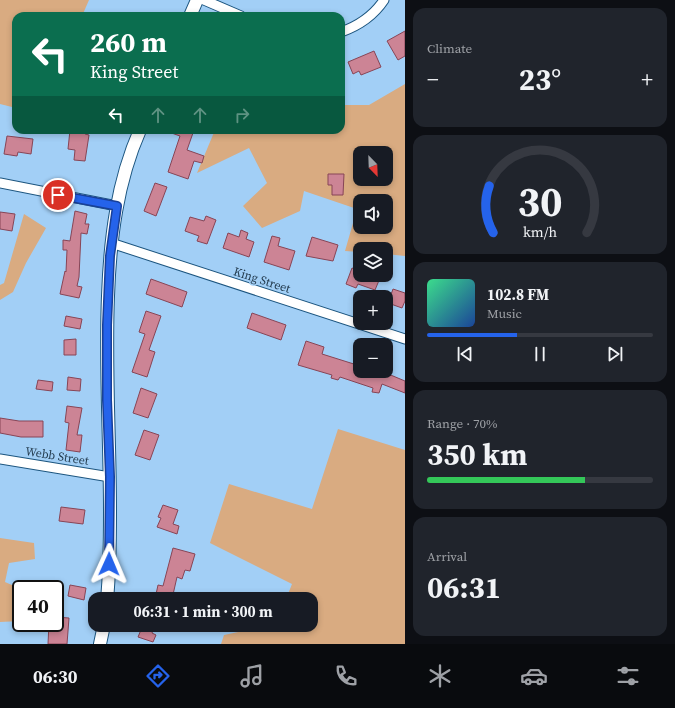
<!DOCTYPE html>
<html lang="en">
<head>
<meta charset="utf-8">
<style>
  :root { --surface:#171b24; --page:#20242c; --text:#f1f3f6; --muted:#9ea1a6; --line:#363941; --accent:#2563eb }
  body { margin:0; font-family:"Source Serif 4",serif; background:var(--page); color:var(--text); height:100vh; display:flex; flex-direction:column; font-size:15px; white-space:nowrap }
  * { box-sizing:border-box; margin:0 }
  p { font-size:13px; color:var(--muted) }
  .icon { flex:none; width:22px; height:22px; fill:none; stroke:currentColor; stroke-width:2; stroke-linecap:round; stroke-linejoin:round }
  .map { position:relative; flex:1; overflow:hidden }
  .details { display:flex; flex-direction:column; gap:8px; padding:8px; background:#0d0f14; width:270px }
  .details>* { flex:none }
  .top-card { position:absolute; left:12px; top:12px; width:333px; height:122px; border-radius:12px; box-shadow:0 2px 6px #0003; background:#0b6e4f; color:#fff; overflow:hidden }
  .needle { width:26px; rotate:157deg }
  .buttons { position:absolute; left:353px; top:146px; display:grid; gap:8px }
  .buttons a { display:grid; place-items:center; width:40px; height:40px; border-radius:8px; background:var(--surface); box-shadow:0 2px 6px #0003; font-size:20px }
  .speed { position:absolute; left:12px; top:580px; display:flex; gap:8px; font-size:20px; font-weight:700; text-align:center }
  .speed>* { display:grid; place-content:center; width:52px; height:52px; border-radius:50%; background:var(--surface); box-shadow:0 2px 6px #0003; line-height:1 }
  .speed .limit { border:2px solid #111; border-radius:6px; background:#fff; color:#111 }
  .pin { position:absolute; display:grid; place-items:center; width:34px; height:34px; color:#fff; margin:-17px; border:2px solid #fff; border-radius:50%; box-shadow:0 1px 4px #0007 }
  .me { position:absolute; width:44px; margin:-22px; rotate:1deg; stroke-linejoin:round; filter:drop-shadow(0 0 3px #0008) }
  .turn { display:flex; align-items:center; gap:14px; height:84px; padding:0 12px; font-size:18px }
  .turn .icon { width:52px; height:52px; stroke-width:2.5 }
  .turn b { display:block; font-size:28px; line-height:34px }
  .lanes { display:flex; align-items:center; height:38px; padding:0 12px; background:#0003; justify-content:center; gap:20px; direction:ltr }
  .lanes .off { opacity:.35 }
  .big { font-size:30px; font-weight:700; line-height:1.1 }
  .details .tile { flex:1; display:flex; flex-direction:column; justify-content:center; gap:6px; min-width:0; padding:0 14px; border-radius:12px; background:var(--page) }
  .details .dial { align-items:center; gap:0 }
  .dial svg { height:104px; overflow:visible; fill:none; stroke:var(--line); stroke-width:7; stroke-linecap:round; text-anchor:middle }
  .dial text { fill:var(--text); stroke:none }
  .song { display:flex; align-items:center; gap:12px }
  .cover { width:48px; height:48px; border-radius:6px; background:linear-gradient(135deg,hsl(150 70% 55%),hsl(220 70% 35%)) }
  .played { height:4px; border-radius:2px; background:linear-gradient(90deg,var(--accent) 40%,var(--line) 40%) }
  .keys { display:flex; justify-content:space-around; direction:ltr }
  .heat { display:flex; justify-content:space-between; align-items:center; font-size:22px; direction:ltr }
  .charge { height:6px; border-radius:3px; background:linear-gradient(90deg,#34c759 70%,var(--line) 0) }
  .trip { position:absolute; left:88px; top:592px; width:230px; height:40px; border-radius:12px; background:var(--surface); box-shadow:0 2px 6px #0003; font-weight:700; line-height:40px; text-align:center }
  .dock { display:flex; height:64px; justify-content:space-around; align-items:center; background:#090b0e; color:var(--muted) }
  .dock .icon { width:28px; height:28px }
  .dock .selected { color:var(--accent) }
  .dock b { font-size:18px; color:var(--text) }
  main { display:flex; flex:1; min-height:0 }
  .map>svg:first-child { display:block }
</style>
</head>
<body>
<main>
<div class="map">
<svg width="405" height="644" viewBox="0 0 405 644">
  <rect width="100%" height="100%" fill="#a2cff6"/>
  <path fill="#d9ab81" fill-rule="evenodd" d="M0,0H89L82,16H16V108L0,104Z
    M405,84V256L386,254V249H360V252L345,251L357,209L304,191L300,211L262,228L243,206L267,183L249,148L197,173L215,130H341V105H369ZM360,153H386V179H360ZM360,201H386V227H360Z
    M24,214L46,228L26,263L13,292L0,300V285L4,283Z
    M338,429L405,450V644H221L224,635L257,628L258,625H311V599H286L292,584L210,543L229,484L312,509Z
    M0,538L34,543L35,559L9,563L5,582L21,589V621L0,622Z"/>
  <path fill="#cc8495" stroke="#874556" d="M405,31V56L398,60L387,41Z
    M374,51L381,67L361,75L359,71L353,74L348,62Z
    M70,130H86L85,134L89,135L85,161L74,160L75,150L68,149Z
    M166,130H194L187,150L204,156L202,163L194,161L188,179L168,172L180,136L166,131Z
    M7,136L33,139L31,154L18,152L17,156L4,154Z
    M328,174H344L343,195H332V185H328Z
    M155,183L167,187L156,216L144,211Z
    M75,211L87,214L85,224H89L87,234L81,233L79,277L77,286L82,287L79,298L60,294L65,271L66,272L67,250H63V240L70,241Z
    M0,212L15,214L12,231L0,229Z
    M206,216L216,220L207,244L197,241L199,236L185,231L190,217L204,221Z
    M241,230L248,233L246,239L254,242L249,257L223,248L228,233L239,237Z
    M272,236L280,238L278,246L295,251L289,270L264,262Z
    M312,237L338,245L333,261L306,256Z
    M352,268L360,271V275H372L380,278L375,290L358,284L356,288L346,284Z
    M151,279L187,292L182,307L146,294Z
    M393,289L405,293V301L402,308L388,303Z
    M146,311L161,316L149,350L155,352L147,377L132,372L145,334L139,332Z
    M252,313L286,325L281,340L247,328Z
    M66,316L82,319L80,329L64,326Z
    M76,339V355H64V340Z
    M306,341L324,347L322,354L357,365L355,371H381L405,381V393L382,384L379,393L372,392L373,388L340,377L338,380L331,378L332,375L298,365Z
    M68,377L81,379L80,391L67,390Z
    M38,380L53,382L52,391L36,389Z
    M141,388L157,394L148,418L133,413Z
    M67,406L82,408L77,435H82L80,452L66,450L69,423L65,422Z
    M0,418L19,421H43V437H21L0,433Z
    M144,430L159,435L150,460L135,455Z
    M163,505L178,510L173,524L179,526L177,534L157,527L161,518L158,517Z
    M61,507L85,510L83,524L59,521Z
    M173,548L195,554L190,571L185,570L182,579L177,577L172,599H155L158,585L163,586Z
    M70,585L86,588L84,600L68,596Z
    M55,617L69,618L67,644H48L49,623H55Z
    M143,625L154,627L152,633L156,635L153,642L138,637Z"/>
  <g fill="none" stroke-linecap="round" stroke-linejoin="round">
    <g stroke="#1c557f" stroke-width="11">
      <path id="minor" d="M204,0L241,16
        M341,32C358,26 374,15 384,0
        M0,183L117,206
        M111,243L405,339
        M0,459L110,477"/>
    </g>
    <g stroke="#1c557f" stroke-width="14">
      <path id="tertiary" d="M190,16L197,0
        M107,599C110,570 110,540 110,511C110,439 105,368 108,296C110,239 117,182 140,130
        M100,644L104,625"/>
    </g>
    <use href="#minor" stroke="#fff" stroke-width="9"/>
    <use href="#tertiary" stroke="#fff" stroke-width="12"/>
  </g>
  <g fill="none" stroke-linecap="round" stroke-linejoin="round">
    <g stroke="#184099" stroke-width="10">
      <path id="route" d="M58,195L117,206L110,256L107,325V400L110,477L109,564"/>
    </g>
    <use href="#route" stroke="#2563eb" stroke-width="7"/>
  </g>
  <g text-anchor="middle" stroke-width="3" stroke-linejoin="round" paint-order="stroke">
    <g font-size="12" fill="#233b4e" stroke="#a2cff6">
      <text transform="translate(262 280) rotate(18)" y="4">King Street</text>
      <text transform="translate(57 456) rotate(9)" y="4">Webb Street</text>
    </g>
  </g>
</svg>
<div class="buttons">
<a><svg class="needle" viewBox="-14 -14 28 28"><path d="M0-13l5 13h-10z" fill="#e53935"/><path d="M0 13l5-13h-10z" fill="#9ea1a6"/></svg></a>
<a><svg class="icon" aria-label="sound" viewBox="0 0 24 24"><path d="M4 9h4l5-4v14l-5-4H4zM17 9q2 3 0 6"/></svg></a>
<a><svg class="icon" aria-label="layers" viewBox="0 0 24 24"><path d="M12 4l9 5-9 5-9-5zM3 14l9 5 9-5"/></svg></a>
<a>+</a>
<a>−</a>
</div>
<div class="speed"><div class="limit">40</div></div>
<div class="pin" style="left:58px;top:195px;background:#d93025"><svg class="icon" aria-label="arrive" viewBox="0 0 24 24"><path d="M6 21V4h12l-3 4 3 4H6"/></svg></div>
<svg class="me" style="left:109px;top:564px" viewBox="-20 -20 40 40"><path d="M0-17L14 15 0 8-14 15z" fill="#2563eb" stroke="#fff" stroke-width="4"/></svg>
<div class="trip">06:31 · 1 min · 300 m</div>
<div class="top-card">
<div class="turn"><svg class="icon" aria-label="left" viewBox="0 0 24 24"><path d="M17 20v-9H6M10 6l-5 5 5 5"/></svg><div><b>260 m</b>King Street</div></div>
<div class="lanes"><svg class="icon" aria-label="left" viewBox="0 0 24 24"><path d="M17 20v-9H6M10 6l-5 5 5 5"/></svg><svg class="icon off" aria-label="ahead" viewBox="0 0 24 24"><path d="M12 20V5M6 11l6-6 6 6"/></svg><svg class="icon off" aria-label="ahead" viewBox="0 0 24 24"><path d="M12 20V5M6 11l6-6 6 6"/></svg><svg class="icon off" aria-label="right" viewBox="0 0 24 24"><path d="M7 20v-9h11M14 6l5 5-5 5"/></svg></div>
</div>
</div>
<section class="details">
<div class="tile"><p>Climate</p>
<div class="heat"><a>−</a><b class="big">23°</b><a>+</a></div>
</div>
<div class="tile dial"><svg viewBox="0 0 100 80">
<path d="M14 69A42 42 0 1 1 86 69"/>
<path d="M14 69A42 42 0 0 1 11 33" stroke="#2563eb"/>
<text x="50" y="56" font-size="32" font-weight="700">30</text>
<text x="50" y="72" font-size="11">km/h</text>
</svg></div>
<div class="tile">
<div class="song"><i class="cover"></i><div><b>102.8 FM</b><p>Music</p></div></div>
<div class="played"></div>
<div class="keys"><svg class="icon" aria-label="previous" viewBox="0 0 24 24"><path d="M18 5L8 12l10 7zM5 5v14"/></svg><svg class="icon" aria-label="pause" viewBox="0 0 24 24"><path d="M8 5v14M16 5v14"/></svg><svg class="icon" aria-label="next" viewBox="0 0 24 24"><path d="M6 5l10 7-10 7zM19 5v14"/></svg></div>
</div>
<div class="tile"><p>Range · 70%</p><b class="big">350 km</b><div class="charge"></div></div>
<div class="tile"><p>Arrival</p><b class="big">06:31</b></div>
</section>
</main>
<nav class="dock">
<b>06:30</b>
<svg class="icon selected" aria-label="directions" viewBox="0 0 24 24"><path d="M12 3l9 9-9 9-9-9zM9 14v-3h6M13 9l2 2-2 2"/></svg>
<svg class="icon" aria-label="music" viewBox="0 0 24 24"><path d="M9 18V5l10-2v13"/><circle cx="6" cy="18" r="3"/><circle cx="16" cy="16" r="3"/></svg>
<svg class="icon" aria-label="phone" viewBox="0 0 24 24"><path d="M5 4h4l2 5-3 2q2 4 5 5l2-3 5 2v4C11 20 4 13 5 4z"/></svg>
<svg class="icon" aria-label="climate" viewBox="0 0 24 24"><path d="M12 3v18M4 7l16 10M4 17L20 7"/></svg>
<svg class="icon" aria-label="car" viewBox="0 0 24 24"><path d="M5 17H2v-5l4-1 3-4h7l3 4 3 1v5h-3M9 17h6M6 11h13"/><circle cx="7" cy="17" r="2"/><circle cx="17" cy="17" r="2"/></svg>
<svg class="icon" aria-label="filters" viewBox="0 0 24 24"><path d="M4 7h16M4 17h16"/><circle cx="9" cy="7" r="2"/><circle cx="15" cy="17" r="2"/></svg>
</nav>
</body>
</html>
